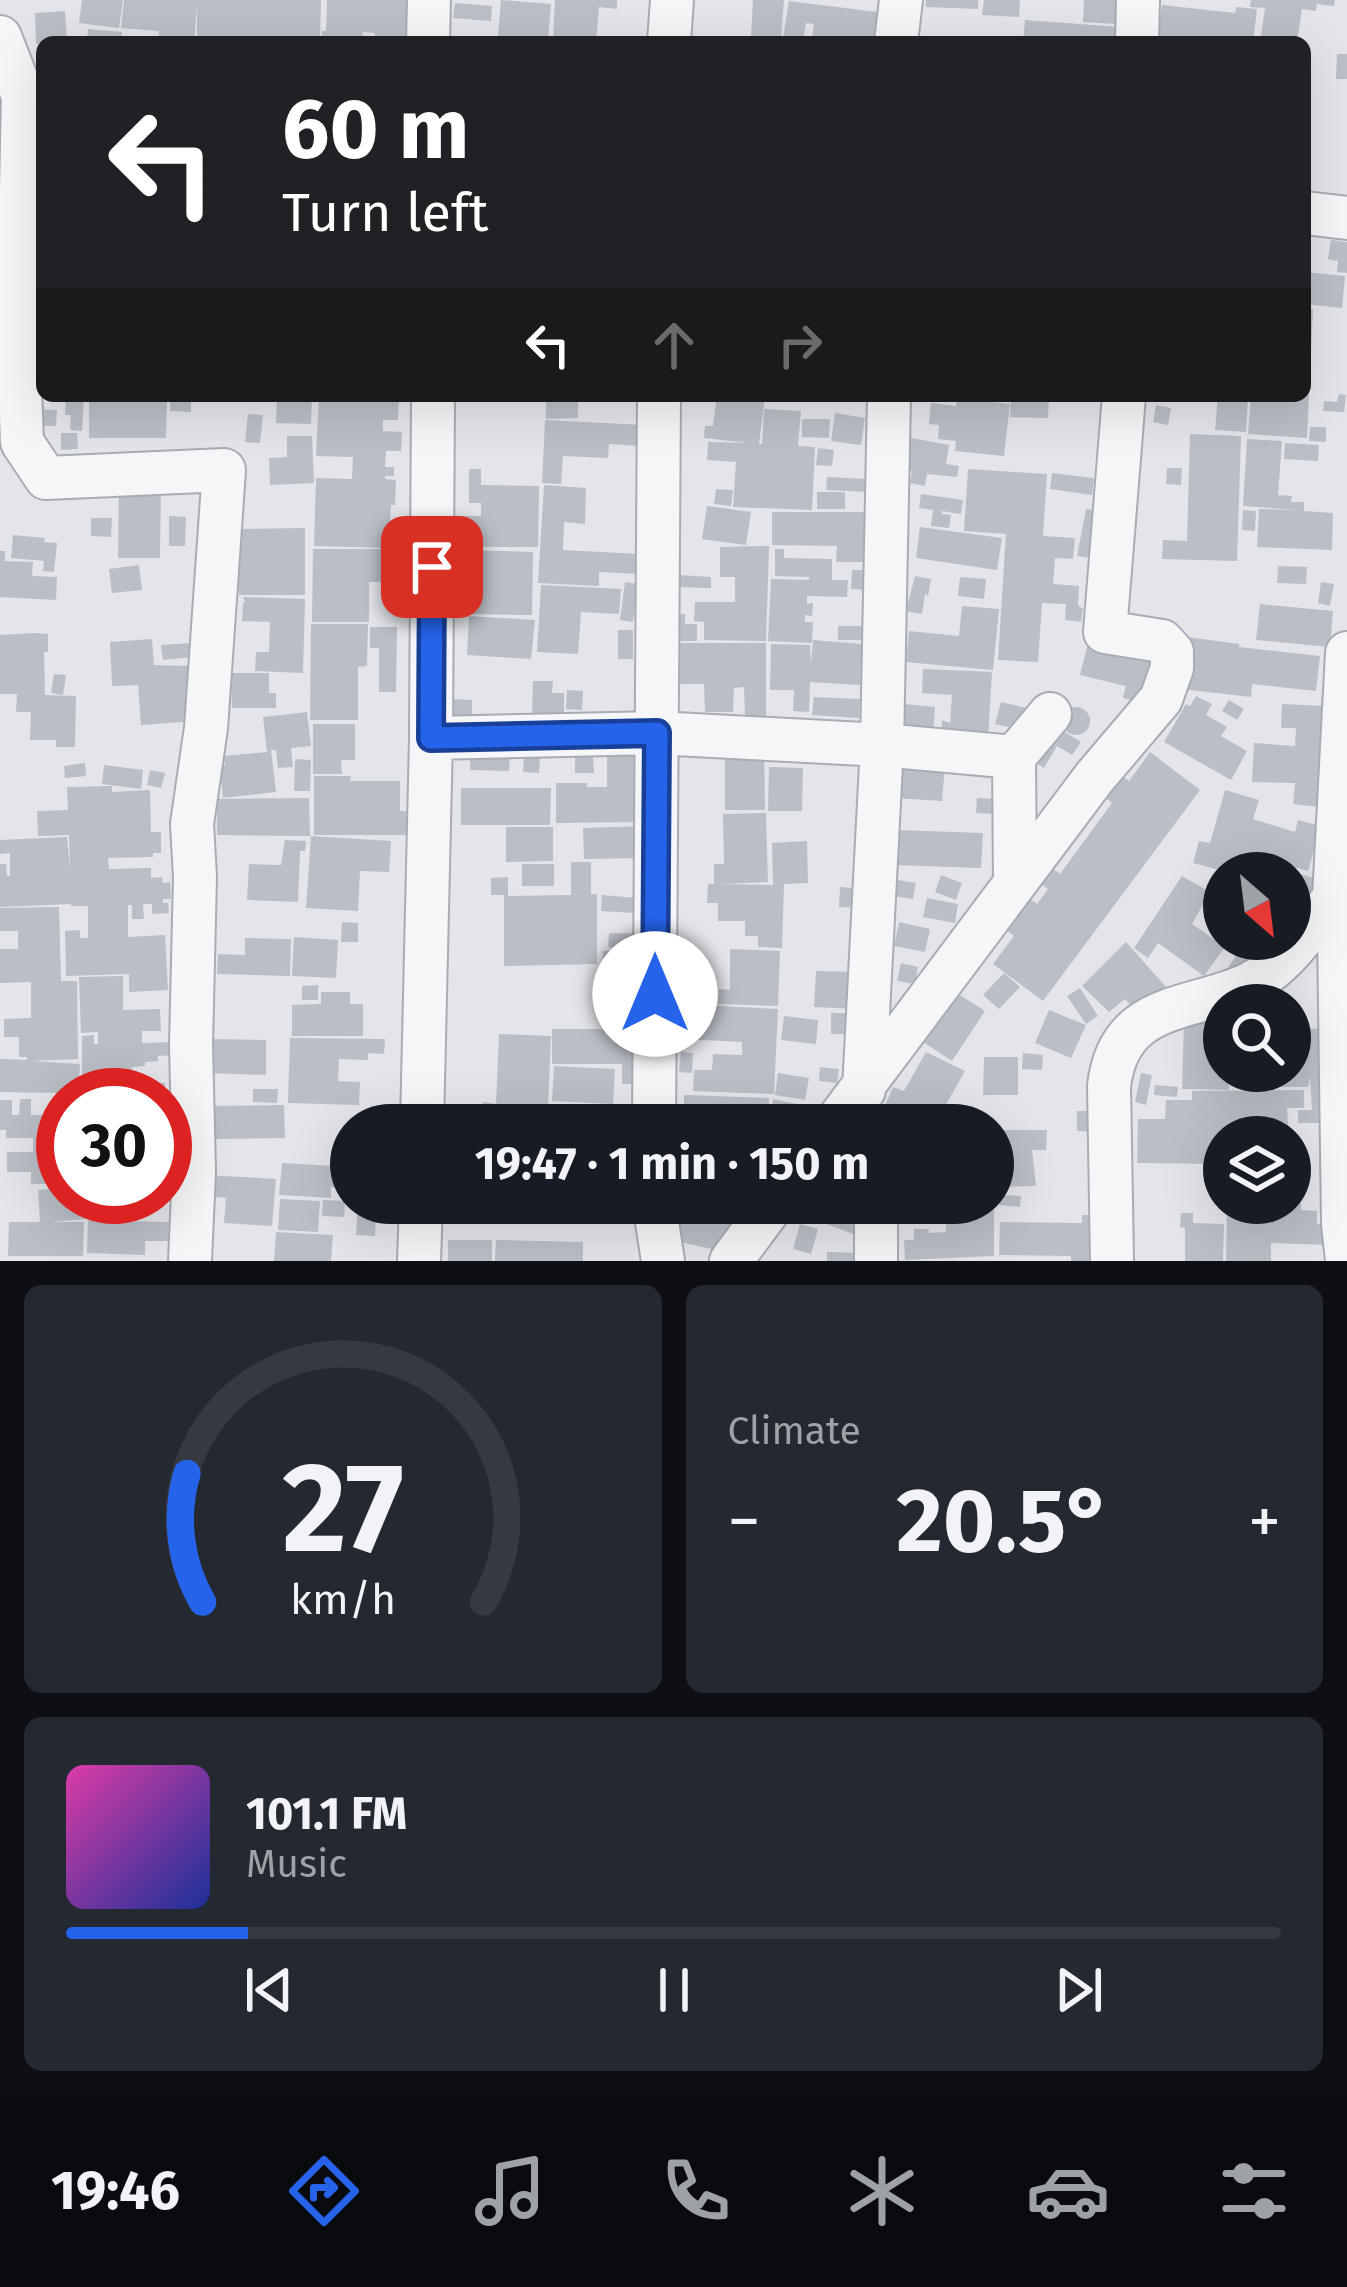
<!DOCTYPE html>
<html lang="en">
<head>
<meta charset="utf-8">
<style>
  :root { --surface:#171b24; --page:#242831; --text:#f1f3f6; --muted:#9ea1a6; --line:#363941; --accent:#2563eb }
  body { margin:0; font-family:"Fira Sans",sans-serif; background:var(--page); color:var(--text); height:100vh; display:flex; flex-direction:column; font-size:45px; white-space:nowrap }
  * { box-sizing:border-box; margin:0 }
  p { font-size:39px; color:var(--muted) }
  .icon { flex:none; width:66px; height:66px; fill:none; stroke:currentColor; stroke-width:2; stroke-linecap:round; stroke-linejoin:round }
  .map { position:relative; height:1261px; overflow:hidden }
  .side { display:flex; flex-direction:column; gap:24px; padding:24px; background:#0d0f14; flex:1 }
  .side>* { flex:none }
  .top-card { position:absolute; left:36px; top:36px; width:1275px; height:366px; border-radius:18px; box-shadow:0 12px 48px #0002; background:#202124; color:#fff; overflow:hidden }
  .needle { width:78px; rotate:152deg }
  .controls { position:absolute; left:1203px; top:852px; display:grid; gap:24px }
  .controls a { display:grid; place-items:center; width:108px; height:108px; border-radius:50%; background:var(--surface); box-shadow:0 12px 48px #0002; font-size:60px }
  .speed { position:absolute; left:36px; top:1068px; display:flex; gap:24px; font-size:60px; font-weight:700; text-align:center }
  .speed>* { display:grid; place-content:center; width:156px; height:156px; border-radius:50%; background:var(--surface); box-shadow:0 12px 48px #0002; line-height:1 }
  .speed .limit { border:18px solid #d22; background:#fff; color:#111 }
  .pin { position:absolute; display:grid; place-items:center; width:102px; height:102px; color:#fff; margin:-51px; border-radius:24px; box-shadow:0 6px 18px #0006 }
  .me { position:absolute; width:132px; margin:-66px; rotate:0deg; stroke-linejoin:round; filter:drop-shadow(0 0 9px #0008) }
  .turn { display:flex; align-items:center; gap:42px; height:252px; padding:0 48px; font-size:54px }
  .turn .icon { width:156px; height:156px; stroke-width:2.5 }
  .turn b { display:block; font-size:84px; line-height:102px }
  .lanes { display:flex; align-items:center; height:114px; padding:0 48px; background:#0003; justify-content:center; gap:60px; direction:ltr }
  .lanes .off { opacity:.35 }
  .big { font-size:90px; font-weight:700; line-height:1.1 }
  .side .widget { flex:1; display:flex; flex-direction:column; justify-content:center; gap:18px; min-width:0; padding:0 42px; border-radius:18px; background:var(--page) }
  .side .dial { align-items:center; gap:0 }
  .dial svg { height:312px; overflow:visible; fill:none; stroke:var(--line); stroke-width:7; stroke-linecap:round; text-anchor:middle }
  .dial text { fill:var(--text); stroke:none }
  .song { display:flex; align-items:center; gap:36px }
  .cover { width:144px; height:144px; border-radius:18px; background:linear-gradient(135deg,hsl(320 70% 55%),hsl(230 70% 35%)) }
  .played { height:12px; border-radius:6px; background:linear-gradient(90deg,var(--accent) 15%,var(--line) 15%) }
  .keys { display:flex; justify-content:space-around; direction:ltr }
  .heat { display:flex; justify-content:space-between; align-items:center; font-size:66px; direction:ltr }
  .side .tiles { flex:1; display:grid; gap:24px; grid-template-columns:1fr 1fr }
  .widget:last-child { grid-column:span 2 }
  .trip { position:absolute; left:330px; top:1104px; width:684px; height:120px; border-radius:60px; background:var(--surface); box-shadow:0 12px 48px #0002; font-weight:700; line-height:120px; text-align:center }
  .tab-bar { display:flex; height:192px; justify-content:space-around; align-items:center; background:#090b0e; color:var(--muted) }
  .tab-bar .icon { width:84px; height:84px }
  .tab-bar .active { color:var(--accent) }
  .tab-bar b { font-size:54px; color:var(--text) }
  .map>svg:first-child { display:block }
</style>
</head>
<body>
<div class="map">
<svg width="1347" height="1261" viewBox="0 0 1347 1261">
  <rect width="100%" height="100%" fill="#e3e5ea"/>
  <path fill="#babec6" d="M82,0H123L119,28L79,23Z
    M124,0H321L320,42H197V7L194,42L158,41L159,31L121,28Z
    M327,0H407L406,42H374L375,33L363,32L362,42H322V31H326Z
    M501,0L551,4L548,40L498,36Z
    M555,0H617V9L599,7L596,42L553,41Z
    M753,0H784L781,38L751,36Z
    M926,0H978V9L926,7Z
    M984,0H1020L1019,17L982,15Z
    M1084,0H1118L1117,24L1083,22Z
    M1251,0H1335L1334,6L1317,4L1316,11L1302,9L1297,42H1260L1265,8L1250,7Z
    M789,1L885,13L881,42L812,39L814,24L806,23L803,41L783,38Z
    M455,3L492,6L491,21L453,18Z
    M1162,5L1235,13L1236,7L1257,9L1253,42H1197L1158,37Z
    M65,11L67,42L36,44L35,13Z
    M1025,20L1120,27L1119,42H1023Z
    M88,29L122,32L121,42H87Z
    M1337,54H1347V79H1336Z
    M1331,240L1347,242V273L1337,272L1338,261L1328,259Z
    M1305,272L1345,276L1342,308L1305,304Z
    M1305,309H1313L1307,438L1248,434L1251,396H1305Z
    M1339,394L1346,395L1344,412L1323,411L1324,401L1337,402Z
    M66,396H84L82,431L70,430L71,415H65Z
    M89,396H167L166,438H89Z
    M170,396H191V412L170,411Z
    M277,396H312L311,424L276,423Z
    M319,396H399L398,420H383V431L402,432L401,451H386L385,467H394V476H385V479L396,480L395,505H391L389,548L314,546L316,478L352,479L353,457L316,456Z
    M546,396H578V418L546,419Z
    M717,396H765L759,444H762L764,409L801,411L798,446L815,447L812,510L733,507L736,462L707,460L708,442L749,443L704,438L705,426H713Z
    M1011,396H1049L1048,418L1010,417Z
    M1218,396H1248L1246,432L1215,430Z
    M957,398L1010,404L1004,456L955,451L956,441L938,439L939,425L929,424L931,403L956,406Z
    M1156,405L1171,408L1168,425L1153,422Z
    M39,409L57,410L56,426H38Z
    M835,413L865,418L861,445L831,441Z
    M248,414L263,415L260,443L245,442Z
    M802,419H830L829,438L802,437Z
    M545,420L643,425L641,446L609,444L608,458L563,456L561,484L542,483Z
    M1310,427H1326V442L1309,441Z
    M61,433H77L78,449L61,450Z
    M1190,434L1241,436L1237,561L1162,559L1163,540L1187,541Z
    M287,436H312L314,483L270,485L269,458L287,457Z
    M907,437L949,445L946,464L959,466L957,477L927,474L925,486L910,483L912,471L901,470Z
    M1247,439L1282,441L1278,495L1292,496L1291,502H1304V511L1333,513L1332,550L1257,547L1259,509L1299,510L1243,506Z
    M1285,443L1319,445L1318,461L1284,459Z
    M818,448L834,450L832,466L816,465Z
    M1167,468H1182L1181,485L1166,484Z
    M469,469H481V485L539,486L538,547H448L449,516H481V503H469Z
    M968,469L1047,474L1043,536L1075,538L1073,559L1055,558L1053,584L1079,586L1078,605L1083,609L1081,622L1065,620L1066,604L1042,603L1038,662L998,660L1006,534L964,531Z
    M1052,473L1094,478L1092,495L1050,489Z
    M827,477L869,479L868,492L826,490Z
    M119,482H161L160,558H118Z
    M544,485L586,488L585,524L564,522L563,550L640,554L638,574L599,572V586L538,583Z
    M716,489L733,490L731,506L714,504Z
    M817,492H845V509H817Z
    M921,494L963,500L961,514L942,511V514L951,515L949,528L931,526L933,510L919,508Z
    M707,506L751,512L746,545L702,539Z
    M1086,509L1109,512L1103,560L1077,556Z
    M1243,510L1256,511L1255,531L1242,530Z
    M772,512H866L865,562H836L837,546L772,545Z
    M169,516L186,517L185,546H169Z
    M91,518H112L111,537L91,536Z
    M920,527L1002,538L997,570L916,558Z
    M305,528V595H239V588L235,599L225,582L239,587V550L227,529Z
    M13,535L45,538L44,542L57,543L54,572L43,571L44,561L11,558Z
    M769,546L766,641L704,640V622L694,621L695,602H735V577H720V547Z
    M313,549H386V582H369V622H312Z
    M775,549H784V558L832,559V580H848L847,597L807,596V604L813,603L812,616L805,615V622H813L812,643L768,641L771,579L809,580V577L775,576Z
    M468,550L533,552L532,615L467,614Z
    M0,551H5V561L33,562L32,576L57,577L56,600L0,597Z
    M139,565L142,590L112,593L109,569Z
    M1278,566L1307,567L1306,584L1277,583Z
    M852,570H867L866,590L851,589Z
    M678,575L711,577V588L677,587Z
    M915,576L931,579L928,596L925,594L922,614L906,611Z
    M960,577L986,579L984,599L958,596Z
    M625,582L638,584L633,622L620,620Z
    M1321,582L1334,584L1330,606L1318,603Z
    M541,585L621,589L619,614L581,612L578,654L537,652Z
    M243,597L305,599L303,673L255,671L256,652H269L270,622L242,621L243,603L245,602Z
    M1260,604L1333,611L1330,647L1256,640Z
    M962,606L999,609L993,670L906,662L909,631L959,636Z
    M676,614H685V624H697V641H678Z
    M469,616L535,620L531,659L467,655Z
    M311,624H368L367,666L358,667V720H310Z
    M838,626H864L863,640H838Z
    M370,627H397L396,692H379V648H370Z
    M618,630H633V659H618Z
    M35,633L48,634V652H44L45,695L76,696L75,747H56V740H30L31,712H16L17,694H0V635Z
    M1180,636L1239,644V647L1320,656L1316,691L1252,684L1251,697L1173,688Z
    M152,639L154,665L192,666L196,721L141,725L138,685L112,686L110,642Z
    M1089,639L1168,659L1149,692L1139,689L1136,701L1123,698L1126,686L1080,675Z
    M813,640L862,644L860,685L810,682L809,712L793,711L794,690H770L771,644L810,645L811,664Z
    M192,643L193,657L163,660L161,645Z
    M675,643H766V716H745L744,687L734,688L733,712H705L704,684H676Z
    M923,669L992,672L988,738L941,732L942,720L950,723L952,695L922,693Z
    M231,673H269V693H276V708H232Z
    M54,674L66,675L63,695L51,693Z
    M533,681H553L552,693H564V716H532Z
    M567,690L583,691L582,710L566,709Z
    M1196,696L1212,704L1206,715L1227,727L1221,736L1247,751L1231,780L1164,742L1186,704L1190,706Z
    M814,697L860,699L859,718L812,715Z
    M453,699L472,700V716H452Z
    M1229,700L1244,709L1237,720L1222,711Z
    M1001,702L1030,709L1025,731L995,724Z
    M904,704L935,707L933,734L901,731Z
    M1282,704L1325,706L1319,807L1293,804L1295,783L1252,782L1254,743L1295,746L1296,728H1281Z
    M1062 721a14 14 0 1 1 28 0a14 14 0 1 1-28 0Z
    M307,712L311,746L291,748L293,767L278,768L276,750H271L276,792L223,798L220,766L225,765L224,756L267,752L263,717Z
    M313,724H355V760H341L342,774H313Z
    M1051,724L1081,742L1072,755L1057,746L1044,768L1030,759Z
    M713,740H764L765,810H725V759H713Z
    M1150,752L1200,790L1043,1001L993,964L1014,936L998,924L1022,893L1037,904L1048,889L1028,874L1039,859L1060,874L1112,803L1099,793L1116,771L1129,781Z
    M470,755L510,756L509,771L470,770Z
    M607,755H641V822L556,823V783H587V787H607Z
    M524,756L540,757L539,773L523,772Z
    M575,757H593L594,773H575Z
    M295,759L311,760L310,791H294Z
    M896,762L945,765L942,801L894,798Z
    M85,763L86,776L65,778L64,766Z
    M104,765L143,770L141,789L102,784Z
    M769,767L803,768L802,811H768Z
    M150,770L165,773L161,788L147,785Z
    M314,776H351L350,781H400V811H410V835H314Z
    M112,786V792L150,790L151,832H161V853H153V857L108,858L109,869L151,868V878L162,877L163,883L170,882L171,899H163V903H168L169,913L152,914V904H143L144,919H132V905H128V937L165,935L168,990L129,992V974L66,976L65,931L80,930V938H88V906H71V904L0,907V864H6L7,876H10V853L0,854V840L67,837L70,870L69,835L38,836L37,811L68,810L67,787Z
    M461,788H551L550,825H461Z
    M1225,790L1259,800L1253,819L1295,832L1298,820L1321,826L1308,871L1255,856L1250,873H1231L1193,863L1199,841L1210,843Z
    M309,798L310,836L217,835V799Z
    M977,798L998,799L997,814L976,813Z
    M766,813L768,882L720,884L773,885L772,843L807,841L808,883L784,884L782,948L758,947V936H745V921H718V903H707L708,884H714V864H724L723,814Z
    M645,826V858L584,859L583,828Z
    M506,827H553V861L506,862Z
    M896,830L983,833L981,868L894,865Z
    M311,836L391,841L389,872L360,871L358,911L306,908Z
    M285,840L306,841L305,851H300L298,902L247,900L249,864L281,865Z
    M571,862H591V894H597V964L504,966V895H491V878L508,877V896L571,895Z
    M522,864H554V886H522Z
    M1292,872L1317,879L1313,892L1290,885Z
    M941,875L962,883L956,900L935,892Z
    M1182,876L1210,892L1192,924L1225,947L1204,976L1158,943L1148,958L1134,948Z
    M898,880L916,883L913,899L894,896Z
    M840,887L862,889L861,908L839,907Z
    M602,895L649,899L648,917L633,916L634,913L601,911Z
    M927,898L958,904L955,923L923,917Z
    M59,907L61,981H77L78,1059L32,1061L80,1064L79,1081H82V1036L94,1035V1044H98V1032L81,1033L79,977L123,976V1010L160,1009L161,1031H142V1043L175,1042L176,1055L158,1056V1061L145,1062V1066L132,1067V1080L99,1082L165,1083V1095L0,1092V1059L27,1060V1057H19V1037H4V1019L31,1018V982L0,983V949H18V931H0V908Z
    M342,922L358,923V942H341Z
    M899,922L930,929L925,952L894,946Z
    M609,933L646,934V949L608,947Z
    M294,937L338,940L336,978L292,976Z
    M245,938L291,939L290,976L217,974L218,954L245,955Z
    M1245,941L1261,954L1242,979L1228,968Z
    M1126,942L1167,988L1137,1012L1125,999L1109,1012L1082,986Z
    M730,949L780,951L778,1006L718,1004L719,989L730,990Z
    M603,951H620L619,969L603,968Z
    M901,963L918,967L915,984L897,981Z
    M816,971L858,972L856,1009L814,1007Z
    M1004,973L1020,987L999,1009L983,995Z
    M318,985V1000H302V986Z
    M944,985L985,1011L952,1061L920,1040Z
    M1080,988L1098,1016L1086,1024L1067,996Z
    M321,992H350V1004H363V1036H292V1005L321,1004Z
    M683,1004L778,1009L774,1094L693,1091L694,1070H712L713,1054L742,1055V1042L681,1039Z
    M1049,1010L1086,1025L1071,1058L1035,1043Z
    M831,1013H858L859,1034H831Z
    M784,1016L818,1020L816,1044L781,1040Z
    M1184,1022L1224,1023V1071H1230L1229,1090L1182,1089Z
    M1290,1028L1325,1029V1123H1298V1110H1312L1310,1077L1308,1087H1239L1240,1071H1290Z
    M552,1029H641V1084H622V1064H552Z
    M499,1034L551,1036L548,1106L596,1108L595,1125H481L483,1102L496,1104Z
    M290,1038L385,1039L384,1054L368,1053V1060L339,1059L338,1081L360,1082L359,1105L288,1103Z
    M206,1039L266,1040V1075L206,1073Z
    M681,1052L693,1053L692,1073L679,1072Z
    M926,1052L965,1071L936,1122L907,1123L881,1115L893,1087L904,1091Z
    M1023,1053L1043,1055L1042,1070L1022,1069Z
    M984,1057H1018V1095H983Z
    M554,1066L615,1069L613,1104L552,1101Z
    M820,1067L839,1069L837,1083L819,1081Z
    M778,1073L809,1078L805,1100L775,1095Z
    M1141,1073L1152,1075L1146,1105L1135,1102Z
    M1155,1085L1178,1087L1177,1097L1154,1095Z
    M253,1089H278L277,1103L253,1102Z
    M1304,1090V1108H1287L1289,1137H1224V1164L1137,1163L1138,1119H1165L1166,1100H1192V1091Z
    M684,1095L769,1098L768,1125H684Z
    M20,1099H31V1115H63V1184H31V1172H7V1152H33V1138H6V1130H0V1100H12V1115H19Z
    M773,1099L811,1107L808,1125H770Z
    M284,1105L285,1138L212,1139L211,1106Z
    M598,1109L642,1111L641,1125H598Z
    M1077,1111H1096V1132L1077,1131Z
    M993,1130H1047L1046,1150H1032L1036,1186L1001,1187Z
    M1290,1141H1303L1304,1173H1290Z
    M282,1163L351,1167V1188L331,1187V1198L279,1195Z
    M205,1175L276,1179L272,1226L224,1223L226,1198L204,1196Z
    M63,1188V1197H84L85,1219L52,1222H84L83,1256H8L9,1222H40L38,1190Z
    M1000,1195L1021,1196L1020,1207L999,1205Z
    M280,1199L320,1201L318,1232L278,1230Z
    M323,1200L345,1201L344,1217L322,1216Z
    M358,1203L377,1204L375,1236L356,1235Z
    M494,1203H581V1220L544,1219V1210L493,1209Z
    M594,1203L617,1206L616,1223L592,1221Z
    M664,1203H755L735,1235L724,1233L721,1251L662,1238Z
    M784,1203H859L856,1235L805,1216L801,1222L779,1212Z
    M903,1203H994V1256L905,1260L904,1240H914V1229H929L928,1233L946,1232V1223L914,1224L913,1214H903Z
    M1227,1203H1301V1210L1317,1211V1224H1328V1245L1271,1243V1261H1226Z
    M96,1207H118L117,1221L169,1222L168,1241H145V1255L87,1253L88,1220H96Z
    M1181,1213H1193V1223L1224,1224L1223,1261H1185V1228L1180,1227Z
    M1082,1215H1095L1094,1261H1071V1256L999,1255L1000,1222L1082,1223Z
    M800,1224L818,1229L811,1254L793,1249Z
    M276,1232L333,1235L331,1261H274Z
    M448,1240H492V1261H448Z
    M496,1240L583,1242V1261H495Z
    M827,1252L862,1253V1261H827Z"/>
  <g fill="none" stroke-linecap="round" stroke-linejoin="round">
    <g stroke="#a8acb4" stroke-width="46">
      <path id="minor" d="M0,37L23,96L18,332L22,442L46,478L224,470L206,728L192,824L195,877L191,1045L194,1171L190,1261
        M428,42L429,0
        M669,42L672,0
        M896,42L901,0
        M1137,42L1138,0
        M1305,213L1347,218
        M1347,653L1334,898L1339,931L1343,1224L1347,1260
        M431,738L657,733L882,745L1014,757L1050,714
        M1014,757L1015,882
        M864,1090L882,745L889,396
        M422,1125L431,738L433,396
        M654,1125L659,396
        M834,1125L1094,778L1161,699L1172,668V652L1162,641L1105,632L1124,396
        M654,1203L663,1261
        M419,1261L421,1203
        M731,1261L774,1203
        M876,1261V1203
        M1112,1261L1109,1086C1119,1001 1189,1012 1249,984C1286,966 1309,928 1334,898"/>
    </g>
    <use href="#minor" stroke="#f5f6f8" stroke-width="42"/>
  </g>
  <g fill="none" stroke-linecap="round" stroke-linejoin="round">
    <g stroke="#184099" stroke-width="30">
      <path id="route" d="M432,567L431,738L657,733L655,994"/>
    </g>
    <use href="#route" stroke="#2563eb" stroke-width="21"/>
  </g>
</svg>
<div class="controls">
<a><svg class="needle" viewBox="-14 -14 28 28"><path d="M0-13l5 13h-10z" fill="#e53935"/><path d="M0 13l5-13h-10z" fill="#9ea1a6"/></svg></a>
<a><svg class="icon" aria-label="search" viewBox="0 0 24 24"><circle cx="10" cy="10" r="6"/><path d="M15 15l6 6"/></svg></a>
<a><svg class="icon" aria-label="layers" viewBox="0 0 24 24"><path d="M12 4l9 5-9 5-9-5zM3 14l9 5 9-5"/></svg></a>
</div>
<div class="speed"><div class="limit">30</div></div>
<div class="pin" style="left:432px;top:567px;background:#d93025"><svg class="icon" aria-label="arrive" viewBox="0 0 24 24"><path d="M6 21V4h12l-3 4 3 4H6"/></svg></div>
<svg class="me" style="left:655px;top:994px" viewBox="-20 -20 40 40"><circle r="19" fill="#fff"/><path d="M0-13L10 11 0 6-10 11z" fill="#2563eb"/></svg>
<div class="trip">19:47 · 1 min · 150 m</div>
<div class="top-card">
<div class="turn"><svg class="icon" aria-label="left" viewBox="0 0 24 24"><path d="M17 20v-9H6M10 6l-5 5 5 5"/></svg><div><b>60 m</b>Turn left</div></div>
<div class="lanes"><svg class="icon" aria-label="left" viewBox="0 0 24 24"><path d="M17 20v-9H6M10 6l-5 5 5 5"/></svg><svg class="icon off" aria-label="ahead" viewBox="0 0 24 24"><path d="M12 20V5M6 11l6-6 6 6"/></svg><svg class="icon off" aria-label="right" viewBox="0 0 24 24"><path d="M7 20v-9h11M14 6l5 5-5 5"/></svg></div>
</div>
</div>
<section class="side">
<div class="tiles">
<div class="widget dial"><svg viewBox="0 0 100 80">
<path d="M14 69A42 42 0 1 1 86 69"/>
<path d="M14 69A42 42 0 0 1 10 36" stroke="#2563eb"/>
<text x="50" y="56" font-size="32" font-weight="700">27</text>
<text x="50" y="72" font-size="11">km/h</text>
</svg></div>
<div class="widget"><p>Climate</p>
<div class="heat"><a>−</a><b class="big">20.5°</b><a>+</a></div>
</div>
<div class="widget">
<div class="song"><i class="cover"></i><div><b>101.1 FM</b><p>Music</p></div></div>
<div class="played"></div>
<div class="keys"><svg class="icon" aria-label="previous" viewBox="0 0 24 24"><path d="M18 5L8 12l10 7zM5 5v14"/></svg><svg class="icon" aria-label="pause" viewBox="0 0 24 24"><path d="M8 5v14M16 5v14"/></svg><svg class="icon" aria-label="next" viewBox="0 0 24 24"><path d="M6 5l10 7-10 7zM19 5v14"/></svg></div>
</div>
</div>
</section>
<nav class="tab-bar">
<b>19:46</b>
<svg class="icon active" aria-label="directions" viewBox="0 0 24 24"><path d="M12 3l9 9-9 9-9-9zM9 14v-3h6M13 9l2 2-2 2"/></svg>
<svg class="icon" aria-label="music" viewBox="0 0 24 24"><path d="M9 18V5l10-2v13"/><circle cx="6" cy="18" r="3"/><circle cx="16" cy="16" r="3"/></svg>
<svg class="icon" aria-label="phone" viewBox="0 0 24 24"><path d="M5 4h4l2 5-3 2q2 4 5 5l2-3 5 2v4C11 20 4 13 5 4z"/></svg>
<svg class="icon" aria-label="climate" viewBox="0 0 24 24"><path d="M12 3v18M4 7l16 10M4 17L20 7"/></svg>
<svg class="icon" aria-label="car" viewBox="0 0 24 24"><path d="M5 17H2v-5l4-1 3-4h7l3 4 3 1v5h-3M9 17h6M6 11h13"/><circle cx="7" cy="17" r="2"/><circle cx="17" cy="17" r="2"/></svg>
<svg class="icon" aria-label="filters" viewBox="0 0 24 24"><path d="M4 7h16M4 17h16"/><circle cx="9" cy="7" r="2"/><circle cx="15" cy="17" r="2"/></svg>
</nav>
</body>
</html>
